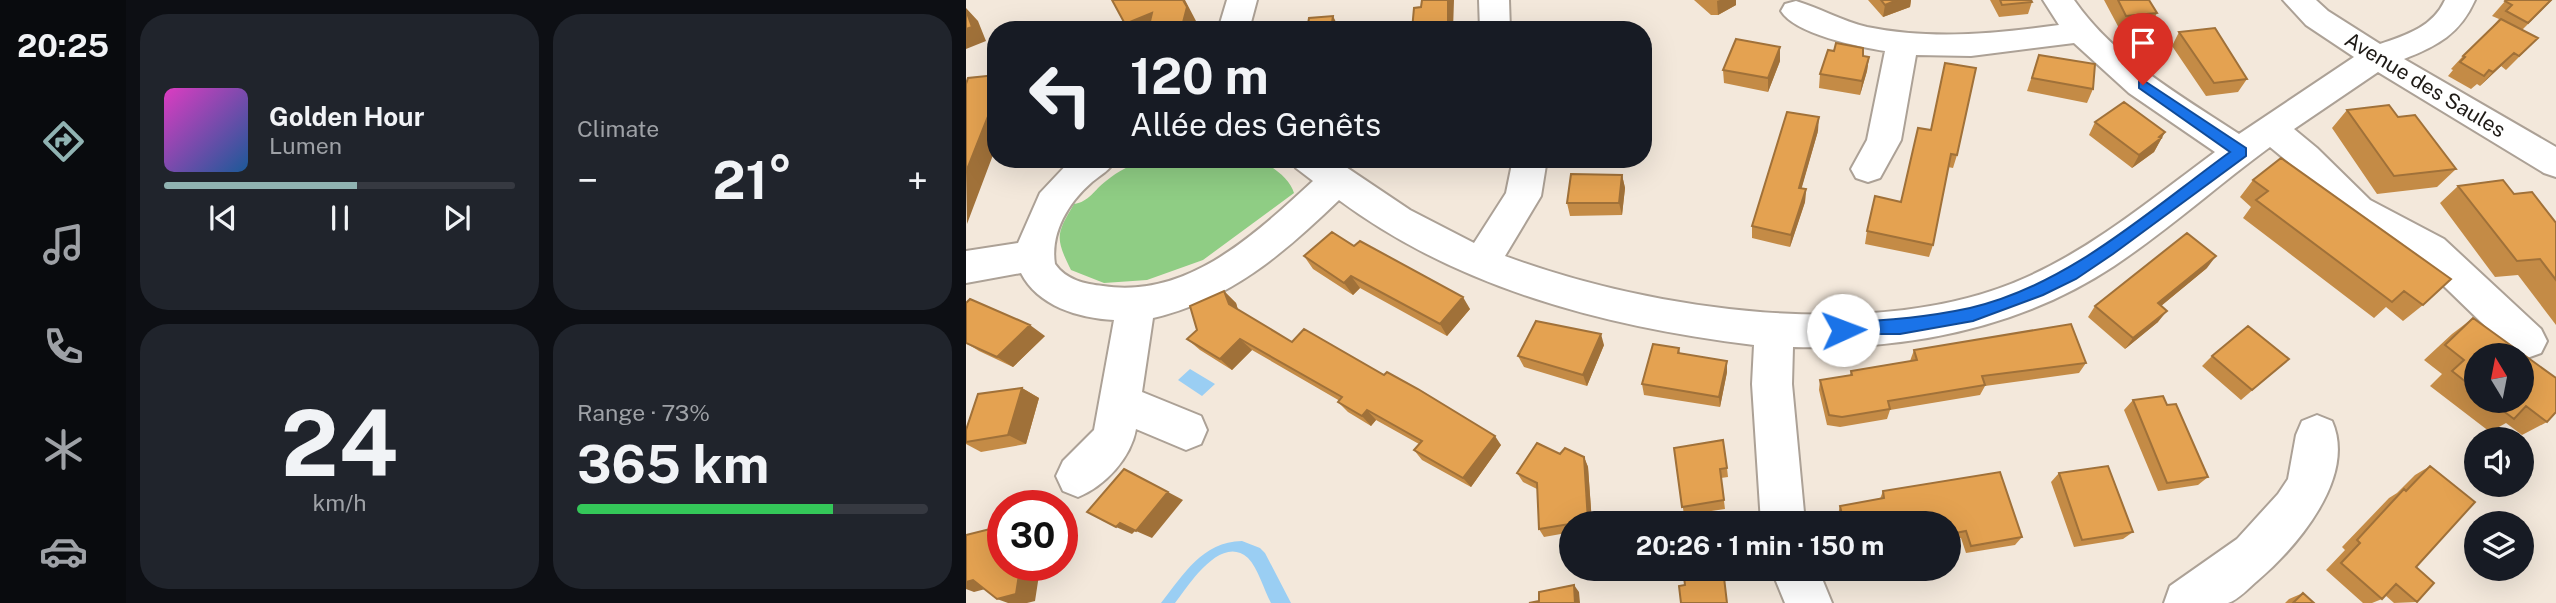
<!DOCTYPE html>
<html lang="en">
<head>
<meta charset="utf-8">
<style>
  :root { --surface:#171b24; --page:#20242c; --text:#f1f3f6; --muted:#9ea1a6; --line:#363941; --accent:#90b3b2 }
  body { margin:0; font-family:"Public Sans",sans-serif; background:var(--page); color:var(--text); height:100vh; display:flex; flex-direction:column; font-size:26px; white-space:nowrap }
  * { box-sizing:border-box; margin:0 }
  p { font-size:23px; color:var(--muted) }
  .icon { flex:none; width:38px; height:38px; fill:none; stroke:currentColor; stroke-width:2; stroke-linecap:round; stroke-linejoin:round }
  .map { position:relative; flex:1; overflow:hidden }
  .sheet { display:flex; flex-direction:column; gap:14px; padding:14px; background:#0d0f14; width:840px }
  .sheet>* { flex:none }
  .top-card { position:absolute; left:21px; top:21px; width:665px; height:147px; border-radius:28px; box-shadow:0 7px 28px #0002; background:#171b24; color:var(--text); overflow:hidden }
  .needle { width:46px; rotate:350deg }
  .controls { position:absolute; left:1498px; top:343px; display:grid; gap:14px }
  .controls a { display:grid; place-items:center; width:70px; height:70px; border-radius:50%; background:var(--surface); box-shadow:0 7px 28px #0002; font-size:35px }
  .speed { position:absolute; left:21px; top:490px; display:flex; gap:14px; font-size:35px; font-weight:700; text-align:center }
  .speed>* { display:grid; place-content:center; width:91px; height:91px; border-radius:50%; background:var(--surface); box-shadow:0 7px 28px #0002; line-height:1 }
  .speed .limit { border:10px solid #d22; background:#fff; color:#111 }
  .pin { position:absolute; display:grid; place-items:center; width:60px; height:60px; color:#fff; margin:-72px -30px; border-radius:50% 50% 50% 0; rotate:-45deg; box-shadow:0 0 7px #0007 }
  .pin .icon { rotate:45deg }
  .me { position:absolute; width:77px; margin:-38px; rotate:88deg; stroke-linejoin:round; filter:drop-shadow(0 0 5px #0008) }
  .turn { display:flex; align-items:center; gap:24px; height:147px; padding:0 28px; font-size:32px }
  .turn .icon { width:91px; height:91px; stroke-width:2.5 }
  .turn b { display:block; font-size:49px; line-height:60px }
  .big { font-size:52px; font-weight:700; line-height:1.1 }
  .sheet .card { flex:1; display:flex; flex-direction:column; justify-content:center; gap:10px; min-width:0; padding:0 24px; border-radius:28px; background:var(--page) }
  .sheet .dial { align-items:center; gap:0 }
  .dial b { font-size:91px; line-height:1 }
  .song { display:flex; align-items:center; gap:21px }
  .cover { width:84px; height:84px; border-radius:10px; background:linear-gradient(135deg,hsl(310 70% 55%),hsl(210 70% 35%)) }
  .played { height:7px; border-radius:4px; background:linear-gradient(90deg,var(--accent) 55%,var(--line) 55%) }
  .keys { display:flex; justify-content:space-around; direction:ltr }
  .heat { display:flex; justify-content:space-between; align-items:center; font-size:38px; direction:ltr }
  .charge { height:10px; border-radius:5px; background:linear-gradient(90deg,#34c759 73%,var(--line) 0) }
  .sheet .tiles { flex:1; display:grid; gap:14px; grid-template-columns:repeat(2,1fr) }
  .trip { position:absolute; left:593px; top:511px; width:402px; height:70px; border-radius:35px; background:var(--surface); box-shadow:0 7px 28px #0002; font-weight:700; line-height:70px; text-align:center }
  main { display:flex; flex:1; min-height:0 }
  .dock { display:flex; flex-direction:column; width:126px; justify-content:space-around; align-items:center; background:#090b0e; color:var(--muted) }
  .dock .icon { width:49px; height:49px }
  .dock .active { color:var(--accent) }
  .dock b { font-size:32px; color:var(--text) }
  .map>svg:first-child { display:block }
</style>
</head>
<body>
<main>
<nav class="dock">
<b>20:25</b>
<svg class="icon active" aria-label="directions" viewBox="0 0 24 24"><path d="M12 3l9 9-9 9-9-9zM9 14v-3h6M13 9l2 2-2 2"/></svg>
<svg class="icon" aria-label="music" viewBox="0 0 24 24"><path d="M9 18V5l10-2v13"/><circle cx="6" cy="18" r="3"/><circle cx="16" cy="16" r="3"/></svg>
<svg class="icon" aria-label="phone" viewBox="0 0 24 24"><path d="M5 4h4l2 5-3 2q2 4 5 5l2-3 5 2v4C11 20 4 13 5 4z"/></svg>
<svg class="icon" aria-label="climate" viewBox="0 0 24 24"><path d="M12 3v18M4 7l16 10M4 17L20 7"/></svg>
<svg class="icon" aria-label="car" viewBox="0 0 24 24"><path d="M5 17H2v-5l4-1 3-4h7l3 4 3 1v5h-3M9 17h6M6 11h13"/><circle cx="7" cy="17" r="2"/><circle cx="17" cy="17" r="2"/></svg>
</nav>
<section class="sheet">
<div class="tiles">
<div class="card">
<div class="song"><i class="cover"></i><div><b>Golden Hour</b><p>Lumen</p></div></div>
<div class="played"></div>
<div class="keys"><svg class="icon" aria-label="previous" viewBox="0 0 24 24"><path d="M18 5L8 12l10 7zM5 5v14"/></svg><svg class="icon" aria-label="pause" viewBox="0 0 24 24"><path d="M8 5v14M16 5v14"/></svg><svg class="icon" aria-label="next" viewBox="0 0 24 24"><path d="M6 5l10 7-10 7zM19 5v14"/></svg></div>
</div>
<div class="card"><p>Climate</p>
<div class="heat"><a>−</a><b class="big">21°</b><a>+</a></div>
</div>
<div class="card dial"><b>24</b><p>km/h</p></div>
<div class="card"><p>Range · 73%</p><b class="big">365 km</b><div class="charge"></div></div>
</div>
</section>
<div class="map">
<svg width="1590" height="603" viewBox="0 0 1590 603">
  <rect width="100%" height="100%" fill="#f3e8db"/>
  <path fill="#8fcd84" d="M181,159H289C303,163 324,178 328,193L237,260L181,280L138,283L105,270C89,238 90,234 108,204C123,202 128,190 140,181C152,171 166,164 181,159Z"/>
  <path fill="#9acef3" d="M224,369L249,384L236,396L212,380Z
    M276,541L294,548L299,553L325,603H305C298,590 292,568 282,558C255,533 222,586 209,603H195C218,574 236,542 276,541Z"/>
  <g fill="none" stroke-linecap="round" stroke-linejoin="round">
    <g stroke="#aca196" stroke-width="4">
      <path id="minor" d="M261,0H291L283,30H252Z
        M513,0H543L544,30H514Z
        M1077,0H1108C1149,59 1214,95 1273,134L1388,57L1340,25L1317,0H1350L1362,11L1414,44C1440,35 1467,27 1479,0H1509C1494,34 1471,46 1438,59L1590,147V177L1578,173L1412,72L1328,129L1351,148L1404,200L1478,239L1575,329L1581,341L1575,353L1561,358L1547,353L1452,261L1378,220L1327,166L1304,147C1252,185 1202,230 1148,266C1053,329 939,350 827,347L826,384L839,523H795L786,384L788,345C641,327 493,289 373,200C318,253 264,300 187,318L176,392L235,416L241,430L235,444L220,450L170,429C165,458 139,486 112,497L97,491L90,476L97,461L128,430L148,320C112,318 72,306 55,273L0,283V251L52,243L74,193L106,159H150C144,170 136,174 126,182C103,202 84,232 89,264C100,280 119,284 137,286C222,299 289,234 347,181L330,168L325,159H368L444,210L508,243L540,193L547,159H581L575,196L539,256C686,311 912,344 1059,278C1129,247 1188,197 1249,152L1163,93L1108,43L1005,56L950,55L935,140L914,178L902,182L890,178L885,169L901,140L919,51C893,47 829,34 815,11L819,4L830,1C854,8 876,21 901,27C964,40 1030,34 1093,25Z
        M1351,415L1366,421C1391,477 1331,547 1291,581C1284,587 1272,600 1262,603C1245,603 1215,603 1198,603L1204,586L1271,539L1312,494L1322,479L1330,435L1336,421Z
        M805,569H852L866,603H819Z"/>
    </g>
    <use href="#minor" fill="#fff" fill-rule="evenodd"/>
  </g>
  <path fill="#c48b46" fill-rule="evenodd" d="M728,0H770V5L752,15H745Z
    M902,0H945L944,7L917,17Z
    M1024,0H1065L1066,2L1062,14L1033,17Z
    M1138,0H1183L1191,13L1184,27L1154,30Z
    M1540,0H1586L1556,30L1572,38L1540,70L1535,66L1514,86L1511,84L1505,89L1482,76L1487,70L1485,69L1497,56L1528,26H1527L1533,19L1526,16Z
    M1213,32L1281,79L1272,92L1240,96L1206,46Z
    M1073,55L1127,89L1121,103L1061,91Z
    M897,56L903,57L901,71L894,95L853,88L854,74Z
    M814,61L802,92L758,83L757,70Z
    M1381,110L1432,117L1490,169L1471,187L1411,194L1366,128Z
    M1129,122L1199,132L1188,152L1166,168L1123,135Z
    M952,128L991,155L987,168L982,167L967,245L963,257L899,244L901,231L935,202Z
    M852,131L835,189H840L839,202L824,247L786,238V226Z
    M466,159H488L468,162Z
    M656,175L659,188L656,215L604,216L601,203Z
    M1287,180L1457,305L1437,321L1420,307L1408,318L1277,218L1285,207L1274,197Z
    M1492,186L1548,194L1590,223V325L1552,275L1529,277L1474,203Z
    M388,246L504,309L481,336L394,288L387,295L347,269L338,256Z
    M1241,268L1195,306L1192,322L1159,349L1122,317L1129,306Z
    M258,291L270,303L272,310L326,342L535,445L505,487L456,460L448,450L453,444L410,420L405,426L382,412L372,402L374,401L286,350L266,370L234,350L221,339L231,330Z
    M1507,318L1581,422L1556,435L1540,423L1524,432L1464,386L1476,374L1458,360L1486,334ZM1510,355L1556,401H1510Z
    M79,336L47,367L13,351L0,343Z
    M638,345L621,386L558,367L552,356Z
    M713,348L714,354L761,361V372L754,407L678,395L676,384Z
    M948,350L1120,363L1113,373L1019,386L1014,395L924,410L921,419L874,427L861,425L853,390L854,380L884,375L885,371L944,361Z
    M1246,356L1323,359L1275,400L1236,366Z
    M56,388L73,398L60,444L15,452L0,444V430Z
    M1167,400L1201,405L1242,477L1232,485L1192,491L1158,410Z
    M708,448L761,468L762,477L755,478L759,509L718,515Z
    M594,454L618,457L622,467L626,523H606V532L578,537L573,529L571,489L557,482L551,473Z
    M1464,466L1450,567L1451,602L1428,603L1419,595L1416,599L1406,603H1397L1360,570L1379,550L1376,547L1423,498L1431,493L1449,475Z
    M1093,473L1167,532L1157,539L1108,547L1085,482Z
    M917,491L1056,537L1049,545L1000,553L995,538L984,540V523H874L872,514L874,506L914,499Z
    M1337,593L1348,603H1319L1323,599Z"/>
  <path fill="#a07139" d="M217,0H219L230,21L228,30H215Z
    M482,0H488L487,30H482Z
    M754,0H770V5L752,15L751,1Z
    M931,0H945L944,7L917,17L919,5Z
    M0,8L12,21L20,41L0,49Z
    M186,13L189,30H163L159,24Z
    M367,16L374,30H365Z
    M814,47V61L802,92V78Z
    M1548,53L1535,66L1514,86L1527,72Z
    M903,57L901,71L894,95L896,81Z
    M30,96V147L1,224L0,172Z
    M853,117L852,131L832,201L833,188Z
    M1199,132L1188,152L1166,168L1173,155Z
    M656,175L659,188L656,215L653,203Z
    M840,189L839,202L824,247L825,235Z
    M1250,256L1241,268L1184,315L1192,303Z
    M385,276L394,288L387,295L378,283Z
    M258,291L270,303L274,316L263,304Z
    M497,297L504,309L481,336L474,324Z
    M1201,311L1192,322L1159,349L1167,338Z
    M64,325L79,336L47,367L31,357Z
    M635,334L638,345L621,386L617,375Z
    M274,339L286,350L266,370L254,359Z
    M761,361V372L754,407L753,397Z
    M56,388L73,398L60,444L42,435Z
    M401,410L410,420L405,426L396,416Z
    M529,436L535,445L505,487L497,478Z
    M618,457L622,467L626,523H623L622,521Z
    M202,492L217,500L186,538L170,531Z
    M154,523L170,530L166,534L150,527Z
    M60,565H80L79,573L73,575L69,601L61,603H42L31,599L54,568Z
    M7,580L27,587L8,592L0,589V582Z
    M608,585L613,592L614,603H609Z"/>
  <path fill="#e4a251" stroke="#a07139" stroke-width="2" d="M146,0H217L221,7L215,30H182L186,13L159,24Z
    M456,0H482V30H446L448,8L455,7Z
    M915,0H931L919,5Z
    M1034,0H1065L1066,2L1036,5Z
    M1152,0H1183L1191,13L1160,16Z
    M1540,0H1585L1562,23L1540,11L1546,5L1539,1Z
    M0,10L6,27L0,29Z
    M367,16L365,30H341L343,18Z
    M1535,19L1572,38L1553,56L1548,53L1527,72L1523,70L1518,76L1494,62L1499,57L1497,56Z
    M1249,28L1281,79L1248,83L1213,32Z
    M770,39L814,47L802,78L757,70Z
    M870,43L897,48V56L903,57L896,81L854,74L862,50L868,51Z
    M1073,55L1129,64L1127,89L1066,78Z
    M979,63L1010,68L991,155L985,154L967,245L901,231L909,196L935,202L952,128L965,130Z
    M30,75V96L0,172V84L2,78Z
    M1158,102L1199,132L1193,137L1195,138L1173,155L1129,122Z
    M1423,105L1432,117L1449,115L1490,169L1428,176L1381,110Z
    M821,112L853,117L833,188L840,189L825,235L786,226Z
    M1315,158L1485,279L1457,305L1438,291L1426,302L1290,200L1302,191L1287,180Z
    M605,174L656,175L653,203H601Z
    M1537,180L1548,194L1566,192L1590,223V280L1574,259L1551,261L1492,186Z
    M366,232L388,246L394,241L497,297L474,324L385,276L378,283L338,256Z
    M1221,233L1250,256L1192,303L1201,311L1167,338L1129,306Z
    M258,291L263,304L326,342L338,329L418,375L421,372L452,389L529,436L497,478L448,450L456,441L401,410L396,416L372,402L376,397L274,339L254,359L221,339L231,330L224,306Z
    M4,299L64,325L31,357L0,343V303Z
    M1507,318L1590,378V412L1581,422L1560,406L1548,419L1524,401H1556V355H1510V390L1486,371L1498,360L1479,345Z
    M570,321L635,334L617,375L552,356Z
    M1105,324L1120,363L1016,376L1019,385L922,401L924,409L876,417L863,415L854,380L886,375L885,371L951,360L948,350Z
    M1282,326L1323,359L1286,390L1246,356Z
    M687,344L713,348L712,353L761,361L753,397L676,384Z
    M56,388L42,435L0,442V430L12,394Z
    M1197,396L1201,405L1210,404L1242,477L1201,483L1167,400Z
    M757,440L761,468L754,469L758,500L716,507L708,448Z
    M571,443L594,454L599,448L618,457L622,521L573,529L571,483L551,473Z
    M1142,466L1167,532L1116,540L1093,473Z
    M1464,466L1509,502L1450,567L1468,583L1451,602L1430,584L1416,599L1375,563L1394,543L1391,540L1438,489L1440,491Z
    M158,469L202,492L170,531L154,523L150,527L121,512Z
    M1034,472L1056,537L1005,546L1000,531L984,534V523H878L874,506L918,498L917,491Z
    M28,528V532L37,529V565H60L54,568L50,594L31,599L7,580L0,582V535Z
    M717,569H757L761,603H715L713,586L719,585Z
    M608,585L609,603H563L573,601V592Z
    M1337,593L1348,603H1327Z"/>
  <path fill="#1a73e8" stroke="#114b97" stroke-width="2" d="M1177,80L1280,148V156L1147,254L1110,279L1077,295L1007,321L934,334H871L869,330L871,325L877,322C920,321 962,317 1004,308C1103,285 1184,210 1264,152L1173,88V81Z"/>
  <g text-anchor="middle" stroke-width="6" stroke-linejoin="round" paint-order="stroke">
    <g font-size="21" fill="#1e1a16" stroke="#fff">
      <text transform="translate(1459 85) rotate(31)" y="7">Avenue des Saules</text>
    </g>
  </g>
</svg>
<div class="controls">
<a><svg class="needle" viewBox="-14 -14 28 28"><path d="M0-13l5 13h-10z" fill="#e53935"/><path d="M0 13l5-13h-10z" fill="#9ea1a6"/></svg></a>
<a><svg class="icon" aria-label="sound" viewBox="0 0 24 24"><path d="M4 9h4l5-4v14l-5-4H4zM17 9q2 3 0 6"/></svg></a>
<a><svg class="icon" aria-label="layers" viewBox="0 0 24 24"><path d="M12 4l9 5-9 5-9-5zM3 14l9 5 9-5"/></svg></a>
</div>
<div class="speed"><div class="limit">30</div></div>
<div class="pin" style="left:1177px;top:85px;background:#d93025"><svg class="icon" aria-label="arrive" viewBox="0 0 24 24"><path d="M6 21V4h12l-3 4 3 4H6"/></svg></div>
<svg class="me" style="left:877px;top:330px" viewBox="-20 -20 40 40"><circle r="19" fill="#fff"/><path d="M0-13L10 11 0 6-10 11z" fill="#1a73e8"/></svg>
<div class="trip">20:26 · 1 min · 150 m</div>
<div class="top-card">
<div class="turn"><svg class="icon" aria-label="left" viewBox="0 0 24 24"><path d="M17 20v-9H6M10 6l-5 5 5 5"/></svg><div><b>120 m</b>Allée des Genêts</div></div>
</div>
</div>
</main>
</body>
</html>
